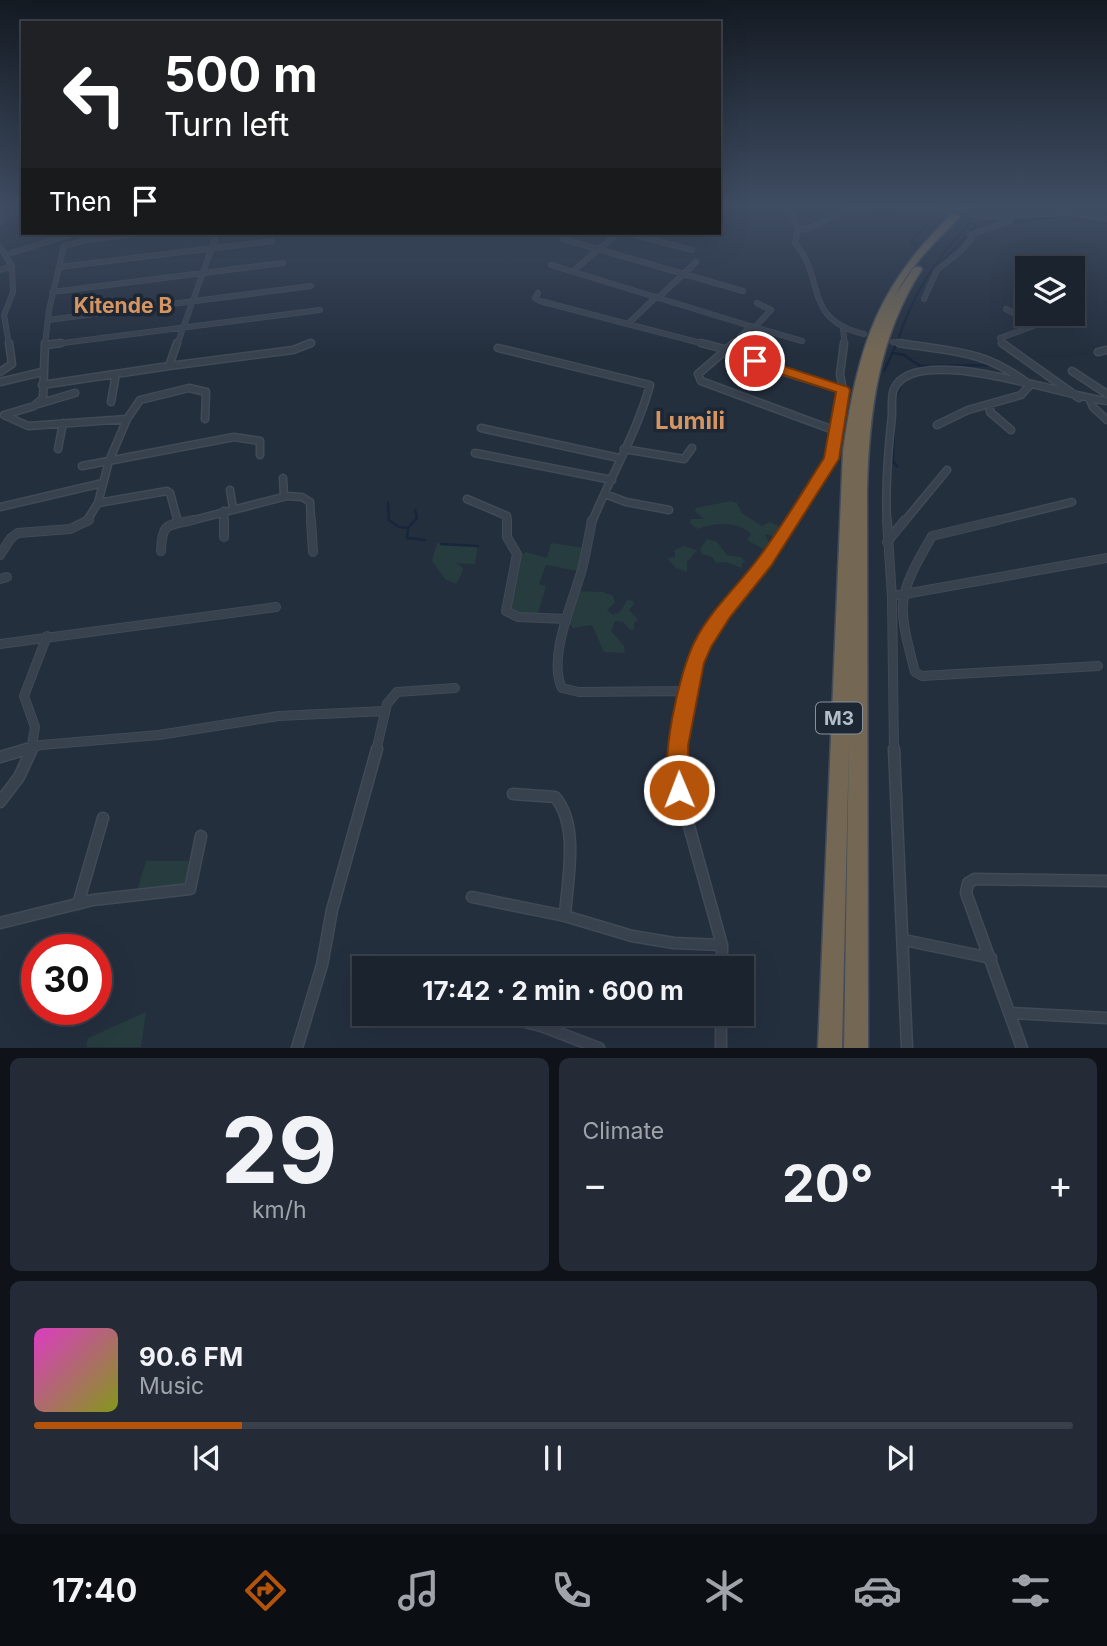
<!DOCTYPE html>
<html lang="en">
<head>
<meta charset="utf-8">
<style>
  :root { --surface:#1b232e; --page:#242b36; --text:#f1f3f6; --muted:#a0a4aa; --line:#39404a; --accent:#b45309 }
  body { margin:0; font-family:Inter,sans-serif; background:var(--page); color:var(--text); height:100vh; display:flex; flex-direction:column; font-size:26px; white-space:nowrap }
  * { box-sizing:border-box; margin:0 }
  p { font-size:23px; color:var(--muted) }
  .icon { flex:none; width:38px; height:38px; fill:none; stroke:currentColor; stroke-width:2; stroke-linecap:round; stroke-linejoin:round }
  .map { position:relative; height:1048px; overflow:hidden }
  .panel { display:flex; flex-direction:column; gap:10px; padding:10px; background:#0f1319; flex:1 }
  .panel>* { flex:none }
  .banner { position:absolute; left:21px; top:21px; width:700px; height:214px; border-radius:0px; box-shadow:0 7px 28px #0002,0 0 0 2px var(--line); background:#202124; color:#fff; overflow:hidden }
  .buttons { position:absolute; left:1015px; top:256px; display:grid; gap:14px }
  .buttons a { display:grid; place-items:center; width:70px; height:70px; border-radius:0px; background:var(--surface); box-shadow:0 7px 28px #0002,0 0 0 2px var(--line); font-size:35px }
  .speed { position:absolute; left:21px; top:934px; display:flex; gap:14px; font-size:35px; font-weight:700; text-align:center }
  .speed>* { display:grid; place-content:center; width:91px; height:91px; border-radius:50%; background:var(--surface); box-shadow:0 7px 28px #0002,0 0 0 2px var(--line); line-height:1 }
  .speed .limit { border:10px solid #d22; background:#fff; color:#111 }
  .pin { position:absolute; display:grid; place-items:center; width:60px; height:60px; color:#fff; margin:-30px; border:4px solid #fff; border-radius:50%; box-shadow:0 2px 7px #0007 }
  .me { position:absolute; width:77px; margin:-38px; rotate:359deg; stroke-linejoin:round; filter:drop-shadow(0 0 5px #0008) }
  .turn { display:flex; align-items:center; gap:24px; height:147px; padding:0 28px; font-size:32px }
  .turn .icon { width:91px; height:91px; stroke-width:2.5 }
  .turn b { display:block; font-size:49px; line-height:60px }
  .then { display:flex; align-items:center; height:66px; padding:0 28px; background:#0003; gap:14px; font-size:26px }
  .big { font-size:52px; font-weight:700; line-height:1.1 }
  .panel .widget { flex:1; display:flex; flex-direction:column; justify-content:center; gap:10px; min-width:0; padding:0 24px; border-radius:10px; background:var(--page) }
  .panel .dial { align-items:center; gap:0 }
  .dial b { font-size:91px; line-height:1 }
  .song { display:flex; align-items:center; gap:21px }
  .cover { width:84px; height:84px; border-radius:10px; background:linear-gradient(135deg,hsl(310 70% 55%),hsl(70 70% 35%)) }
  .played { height:7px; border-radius:4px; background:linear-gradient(90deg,var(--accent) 20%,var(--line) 20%) }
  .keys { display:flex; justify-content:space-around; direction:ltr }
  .heat { display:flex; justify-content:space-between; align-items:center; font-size:38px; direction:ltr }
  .panel .tiles { flex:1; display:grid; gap:10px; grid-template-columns:1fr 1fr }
  .widget:last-child { grid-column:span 2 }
  .trip { position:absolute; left:352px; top:956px; width:402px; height:70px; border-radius:0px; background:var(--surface); box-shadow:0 7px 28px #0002,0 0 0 2px var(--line); font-weight:700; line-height:70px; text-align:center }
  .dock { display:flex; height:112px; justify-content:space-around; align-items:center; background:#0b0e12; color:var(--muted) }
  .dock .icon { width:49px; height:49px }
  .dock .current { color:var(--accent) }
  .dock b { font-size:32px; color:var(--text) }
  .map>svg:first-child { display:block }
</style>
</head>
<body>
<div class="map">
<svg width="1107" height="1048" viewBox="0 0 1107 1048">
  <rect width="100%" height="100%" fill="#242f3e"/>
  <path fill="#263c3f" d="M731,501L737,503L742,513L762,526L770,522L783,528L780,538L765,534L770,545L763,549L747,540L751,534C739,521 714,522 698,529L690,523L691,519H704L695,511L696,508Z
    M707,539L717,542L727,555L741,557L745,562L742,563V568L726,562L716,563L712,557L702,554L700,549Z
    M437,543L478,546L475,564L456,563L463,568L462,573L456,584L445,579L432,561Z
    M551,543L585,548L578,571L546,565L539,584L546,586L537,617L508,611L519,555L526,552L547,558Z
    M684,546L697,550L687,562V572L676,568L667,558L675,557V550Z
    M576,591L603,592L613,596L615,602L607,610L613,615L620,612L627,600L633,601L634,604L629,610L638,620L634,623V630H630L623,622L615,621L611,631L624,646L625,653L604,652L592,625L573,628L569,623Z
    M146,861H192L188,886L137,891Z
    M146,1012L141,1047H86L88,1038Z"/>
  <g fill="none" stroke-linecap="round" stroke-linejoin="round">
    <path stroke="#17263c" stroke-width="2" d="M983,210L987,207
      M1069,211L1107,217
      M1011,223L1053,217L1050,216
      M1011,223L1014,219L1044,216
      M916,246L911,242L928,223
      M938,266L976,226L969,222
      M898,341C912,294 936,259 970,223"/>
    <path stroke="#17263c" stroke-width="2.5" d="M894,353L904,355L920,366L995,365
      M884,371L896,345
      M894,403L900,387
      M894,408L893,462L897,466
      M388,503L389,520L399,527L408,528
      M415,510L417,518L408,528L407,538L425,540
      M441,544L478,546"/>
    <g stroke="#414a57" stroke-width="6">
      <path id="minor-far3" d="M783,207L794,217L798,230C818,229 830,214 849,210C876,204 905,208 932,209
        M4,215L23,211
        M989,217L1069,213L1107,219
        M0,223L5,207
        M798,230L795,243C826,279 802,319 864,334
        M628,233L692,250
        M563,239L743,291
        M0,247L12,266L13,292L4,315L9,345
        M5,255L75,233
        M551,265L750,326L733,345
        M60,267L272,241
        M0,270L12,266
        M573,271L618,233
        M52,292L283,263
        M538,293L535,298L540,301L708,345
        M658,298L696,262
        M924,299L937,270L962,250L972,238L970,235L1010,221L1008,218
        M48,320L311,286
        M629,323L656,297
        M750,326L802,341
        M756,326L771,310L757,303
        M843,329L845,345
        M893,342L909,345
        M45,345L49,310L64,246L86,240L144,233
        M47,345L320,310
        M177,345L217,233
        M307,345L311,343
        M1003,345L1000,338L1036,325L1006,309"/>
    </g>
    <g stroke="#414a57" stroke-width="9">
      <path id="minor-far2" d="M701,343L728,350
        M734,343L698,374L701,381L836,431
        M899,343C953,352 983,349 1030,385L1021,395L968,410L937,425
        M1002,343L1079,398
        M45,345L61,343
        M498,348L650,385C637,433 611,475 592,522
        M1098,352L1107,350
        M725,354L843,390
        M169,366L293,350L311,343
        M1072,371L1107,394
        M0,372L12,364L9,343
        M0,382L42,372
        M42,385L169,366L177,343
        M1090,400L1093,407L1107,420
        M111,402L116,374
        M38,404L75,393
        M990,406V412L1011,430
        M4,415L34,406L43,398L45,343
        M4,415L28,426L127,419L109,461L98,503L86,522
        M127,419L140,400L189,388L206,392L205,419
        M481,428L619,458
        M58,449L63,423
        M624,449L684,459L692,448
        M475,453L612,480
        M82,466L234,437L260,441V455
        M283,478L284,497
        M230,490L233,508
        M605,494L626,502L669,510
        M467,499L507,516V522
        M98,503L167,491L170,493L178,522
        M0,507L103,483
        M224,511V522
        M186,522L287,496L302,497L310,502L311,522
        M790,522L834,454L843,390L840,374L844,343
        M887,522C885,486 888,451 892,415C892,408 891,396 894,389C915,341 1066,397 1107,401
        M904,522L947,470
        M991,522L1072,502"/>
    </g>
    <g stroke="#414a57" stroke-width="10">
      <path id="minor-far1" d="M224,520V537
        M311,520L313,552
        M507,520V537L517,554L506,611L518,617L565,619
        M592,520C589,536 586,553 582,569C574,599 547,658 562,688L579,692L688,691
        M887,520L892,598L894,751
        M999,520L932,536C896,598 897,603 915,672L922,676L1098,666
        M887,542L905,520
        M161,551C162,522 167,526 193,520
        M0,555L11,538L18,533L70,529L89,520
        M0,579L7,577
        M899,595L1107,558
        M0,644L276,607
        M21,751L41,745L159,735L279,716L385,711
        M31,751L35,727L24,696L47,636
        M376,751L387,704L397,692L455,688
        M678,751L694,663L714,626L765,561L792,520"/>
    </g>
    <g stroke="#414a57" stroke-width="13">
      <path id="minor" d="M678,749L679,790L722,945V968
        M894,749L907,1048
        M0,757L27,749
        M513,794L555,797C580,826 567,881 565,916
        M0,802L19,777L32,749
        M472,897L565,916L632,936L674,943L722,945
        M78,904L103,818
        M0,923L93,900L190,889L201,836
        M904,940L991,958
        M491,1013L541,1026L599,1048
        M721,1013V1048
        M1010,1013L1107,1018
        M297,1048L322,965L332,910L377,749
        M1022,1048L966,893L968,883L975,879L1107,881"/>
    </g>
    <g stroke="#434c59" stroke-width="3">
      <path id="motorway" d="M960,207H969C942,236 913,260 895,296L914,267H920L922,269C878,337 869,412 867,491L868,1048H844L849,742L842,1048H818L843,451C859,342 877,284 960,207Z"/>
    </g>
    <use href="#minor-far3" stroke="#38414e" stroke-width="4.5"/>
    <use href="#minor-far2" stroke="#38414e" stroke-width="6"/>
    <use href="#minor-far1" stroke="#38414e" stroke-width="8"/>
    <use href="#minor" stroke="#38414e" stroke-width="10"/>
    <use href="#motorway" fill="#746855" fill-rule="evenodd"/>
    <g stroke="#414a57" stroke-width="6" stroke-linecap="butt">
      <path id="minor-bridge" d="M932,209L989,217"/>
    </g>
    <use href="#minor-bridge" stroke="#38414e" stroke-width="4.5"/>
  </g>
  <linearGradient id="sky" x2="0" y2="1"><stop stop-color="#141a22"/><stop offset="0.58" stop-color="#3f4d63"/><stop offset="1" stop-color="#3f4d63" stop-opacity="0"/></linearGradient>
  <rect width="1107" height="354" fill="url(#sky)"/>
  <path fill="#b45309" stroke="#753606" stroke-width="2" d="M755,357L848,387L850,390L839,459L771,566L730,617L711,647L704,663L688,746L690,790L686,797L679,800L671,797C658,765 679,672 695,641C711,609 739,585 760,556C783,525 803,491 824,458L836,392L750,364L748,361Z"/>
  <g text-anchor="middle" stroke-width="7" stroke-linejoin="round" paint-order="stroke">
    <rect fill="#1d2633" stroke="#878f9c" stroke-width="2" x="816" y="702.5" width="46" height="31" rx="5"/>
    <g font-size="19" font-weight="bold" fill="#b4bcc9">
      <text x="839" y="725">M3</text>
    </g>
    <g font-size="21" font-weight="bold" fill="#d59563" stroke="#1d2633">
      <text x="123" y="313">Kitende B</text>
    </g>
    <g font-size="24" font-weight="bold" fill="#d59563" stroke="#1d2633">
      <text x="690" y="429">Lumili</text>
    </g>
  </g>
</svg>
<div class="buttons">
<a><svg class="icon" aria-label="layers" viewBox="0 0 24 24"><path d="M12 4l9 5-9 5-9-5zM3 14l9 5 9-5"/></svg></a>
</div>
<div class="speed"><div class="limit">30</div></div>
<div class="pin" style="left:755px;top:361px;background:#d93025"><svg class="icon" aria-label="arrive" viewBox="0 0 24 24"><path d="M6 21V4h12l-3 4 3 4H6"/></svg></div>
<svg class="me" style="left:679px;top:790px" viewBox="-20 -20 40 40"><circle r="17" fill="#b45309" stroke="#fff" stroke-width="3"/><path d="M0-11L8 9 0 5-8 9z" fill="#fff"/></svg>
<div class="trip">17:42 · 2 min · 600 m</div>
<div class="banner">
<div class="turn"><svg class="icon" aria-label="left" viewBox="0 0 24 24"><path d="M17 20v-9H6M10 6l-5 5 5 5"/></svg><div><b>500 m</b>Turn left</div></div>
<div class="then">Then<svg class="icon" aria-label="arrive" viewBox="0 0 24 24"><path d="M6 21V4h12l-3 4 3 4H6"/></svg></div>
</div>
</div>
<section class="panel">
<div class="tiles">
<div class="widget dial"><b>29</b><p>km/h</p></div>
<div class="widget"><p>Climate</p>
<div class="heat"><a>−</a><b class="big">20°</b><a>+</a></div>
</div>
<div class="widget">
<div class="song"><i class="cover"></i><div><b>90.6 FM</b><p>Music</p></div></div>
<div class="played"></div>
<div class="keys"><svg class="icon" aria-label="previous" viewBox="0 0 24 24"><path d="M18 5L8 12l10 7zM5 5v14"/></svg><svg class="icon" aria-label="pause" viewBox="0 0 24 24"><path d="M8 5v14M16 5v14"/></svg><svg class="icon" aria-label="next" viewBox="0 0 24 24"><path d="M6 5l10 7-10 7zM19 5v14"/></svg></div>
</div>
</div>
</section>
<nav class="dock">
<b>17:40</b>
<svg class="icon current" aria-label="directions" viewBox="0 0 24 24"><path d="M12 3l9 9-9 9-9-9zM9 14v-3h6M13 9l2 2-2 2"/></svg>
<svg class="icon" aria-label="music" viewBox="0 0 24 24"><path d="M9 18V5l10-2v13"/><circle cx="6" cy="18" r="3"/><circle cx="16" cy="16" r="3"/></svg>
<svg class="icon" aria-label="phone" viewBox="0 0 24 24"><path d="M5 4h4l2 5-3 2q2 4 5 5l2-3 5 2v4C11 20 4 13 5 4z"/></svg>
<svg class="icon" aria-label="climate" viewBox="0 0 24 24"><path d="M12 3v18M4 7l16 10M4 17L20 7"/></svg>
<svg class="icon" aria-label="car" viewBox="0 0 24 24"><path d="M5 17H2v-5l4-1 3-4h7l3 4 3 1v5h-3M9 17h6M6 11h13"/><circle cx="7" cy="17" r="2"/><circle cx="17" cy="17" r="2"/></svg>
<svg class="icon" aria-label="filters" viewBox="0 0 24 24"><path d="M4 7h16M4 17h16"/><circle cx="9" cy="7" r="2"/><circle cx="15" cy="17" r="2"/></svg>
</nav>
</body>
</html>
